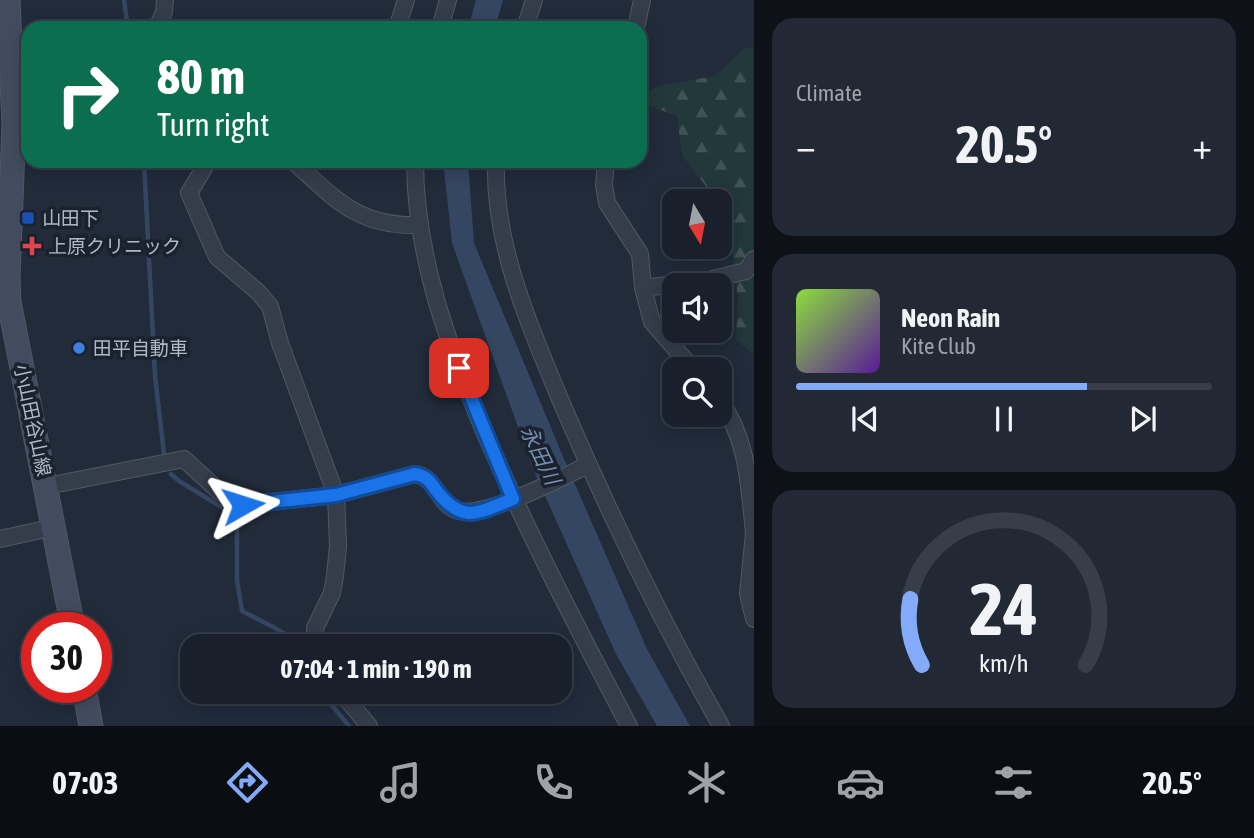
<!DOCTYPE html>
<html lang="en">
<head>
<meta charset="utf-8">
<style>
  :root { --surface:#19202c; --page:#222834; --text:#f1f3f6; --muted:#9fa3a9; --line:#373e48; --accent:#83abf9 }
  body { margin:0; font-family:"Asap Condensed","Noto Sans JP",sans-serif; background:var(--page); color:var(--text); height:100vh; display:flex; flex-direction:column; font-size:26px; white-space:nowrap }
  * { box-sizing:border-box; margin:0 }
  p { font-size:23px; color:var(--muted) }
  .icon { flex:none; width:38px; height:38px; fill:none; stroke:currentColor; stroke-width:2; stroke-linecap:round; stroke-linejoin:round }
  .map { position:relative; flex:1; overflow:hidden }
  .drawer { display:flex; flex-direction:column; gap:18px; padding:18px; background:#0e1218; width:500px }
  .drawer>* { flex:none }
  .top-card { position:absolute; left:21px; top:21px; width:626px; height:147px; border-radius:21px; box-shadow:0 4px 18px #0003,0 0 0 2px var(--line); background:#0b6e4f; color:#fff; overflow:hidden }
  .needle { width:46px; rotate:170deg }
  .buttons { position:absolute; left:662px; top:189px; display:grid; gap:14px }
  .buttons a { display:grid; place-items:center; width:70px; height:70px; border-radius:14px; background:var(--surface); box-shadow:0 4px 18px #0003,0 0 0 2px var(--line); font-size:35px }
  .speed { position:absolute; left:21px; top:612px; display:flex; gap:14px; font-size:35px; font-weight:700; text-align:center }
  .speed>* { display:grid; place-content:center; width:91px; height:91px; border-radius:50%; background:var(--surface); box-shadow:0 4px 18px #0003,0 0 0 2px var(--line); line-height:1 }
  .speed .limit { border:10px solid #d22; background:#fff; color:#111 }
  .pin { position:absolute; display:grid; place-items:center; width:60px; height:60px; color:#fff; margin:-30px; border-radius:14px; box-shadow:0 4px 10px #0006 }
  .me { position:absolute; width:77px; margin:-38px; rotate:84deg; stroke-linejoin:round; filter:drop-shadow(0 0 5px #0008) }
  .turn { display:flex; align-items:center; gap:24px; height:147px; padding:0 21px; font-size:32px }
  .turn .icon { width:91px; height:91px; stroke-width:2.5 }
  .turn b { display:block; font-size:49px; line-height:60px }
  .big { font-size:52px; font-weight:700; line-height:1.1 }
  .drawer .widget { flex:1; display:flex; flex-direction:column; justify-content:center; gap:10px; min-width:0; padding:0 24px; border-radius:21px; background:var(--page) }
  .drawer .dial { align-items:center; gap:0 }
  .dial svg { height:182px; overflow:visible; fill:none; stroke:var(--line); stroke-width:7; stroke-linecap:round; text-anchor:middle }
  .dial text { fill:var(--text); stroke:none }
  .song { display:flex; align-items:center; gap:21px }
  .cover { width:84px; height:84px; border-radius:10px; background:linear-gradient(135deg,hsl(90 70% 55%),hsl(270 70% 35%)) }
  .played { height:7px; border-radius:4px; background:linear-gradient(90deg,var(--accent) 70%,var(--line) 70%) }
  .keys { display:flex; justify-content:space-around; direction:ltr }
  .heat { display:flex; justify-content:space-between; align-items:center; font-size:38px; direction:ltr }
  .trip { position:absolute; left:180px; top:634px; width:392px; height:70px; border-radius:21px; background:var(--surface); box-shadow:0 4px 18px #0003,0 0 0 2px var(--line); font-weight:700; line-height:70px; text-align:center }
  .dock { display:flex; height:112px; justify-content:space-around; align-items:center; background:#0a0d12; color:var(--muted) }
  .dock .icon { width:49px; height:49px }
  .dock .selected { color:var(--accent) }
  .dock b { font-size:32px; color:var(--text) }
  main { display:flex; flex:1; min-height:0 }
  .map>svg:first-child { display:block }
</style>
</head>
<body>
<main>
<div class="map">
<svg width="754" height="726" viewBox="0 0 754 726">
  <defs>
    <pattern id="forest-firs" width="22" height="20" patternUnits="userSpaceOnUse" patternTransform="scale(1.75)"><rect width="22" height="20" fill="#23383b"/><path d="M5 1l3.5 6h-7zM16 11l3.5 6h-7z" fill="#405356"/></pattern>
  </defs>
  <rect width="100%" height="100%" fill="#212b3a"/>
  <path fill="url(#forest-firs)" d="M753,47V354L736,340L738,299L728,215L682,155L677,116L641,103L640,98L658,86L715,76L744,49Z"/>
  <path fill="#354662" d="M476,0H503L495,28H468Z
    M443,161H468L474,243L564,459L647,649L690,726H657L616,654L533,469L452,243Z"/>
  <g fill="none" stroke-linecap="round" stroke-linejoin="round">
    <path stroke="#354662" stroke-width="4.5" d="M124,0L128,28
      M144,161L155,376L164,454
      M171,474L179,481L223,508L237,525V580L242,611C258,620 289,632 298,646
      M320,691L349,726"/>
    <g stroke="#505865" stroke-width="18">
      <path id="minor" d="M157,28L164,12L165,0
        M397,28L406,0
        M440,28L448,0
        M525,28L534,0
        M636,28L642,0
        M198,161L204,168L189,193L217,257L258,292L270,306L280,343L336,495L338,546L335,576L332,593L315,628L316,646
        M293,161C335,199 358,227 419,225
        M415,161C415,255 448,345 484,431C527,532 578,629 629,726
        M496,161C493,245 531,330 563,406C610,516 662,622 721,726
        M606,161L604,185L607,203L640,254L643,288L652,322L693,369
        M643,288L709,280L746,271L754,259
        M719,400C748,438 749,486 754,533
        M47,486L184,459L220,492L243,505L336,495L415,474C435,477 437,500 453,509C478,523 562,477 588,465
        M754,533L748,594L754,619
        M0,539L55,527
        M340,691L369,726"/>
    </g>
    <g stroke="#505865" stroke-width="25">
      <path id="secondary" d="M8,0L14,124L8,277L9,302L73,628
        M84,688L91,726"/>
    </g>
    <use href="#minor" stroke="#353d4b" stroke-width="16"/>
    <use href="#secondary" stroke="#434c5e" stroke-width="23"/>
  </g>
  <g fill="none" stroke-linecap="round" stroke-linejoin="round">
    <g stroke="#114b97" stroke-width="18">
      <path id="route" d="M243,505L336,495L415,474C426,476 430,481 436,490C463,525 477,513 513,499L459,368"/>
    </g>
    <use href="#route" stroke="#1a73e8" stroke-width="12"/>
  </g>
  <rect fill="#1a4fb4" stroke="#1a222f" stroke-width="2.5" x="21" y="211" width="14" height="14" rx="3.5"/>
  <path fill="#e0444e" stroke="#1a222f" stroke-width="2.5" d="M28.5 235.5h7v7h7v7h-7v7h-7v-7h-7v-7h7z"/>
  <circle fill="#3f7fe0" stroke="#1a222f" stroke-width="2.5" cx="79" cy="348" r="7"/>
  <g text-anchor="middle" stroke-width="7" stroke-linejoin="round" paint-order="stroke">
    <g font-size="19" fill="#b0b8c7" stroke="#1a222f" text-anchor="start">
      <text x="42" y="225">山田下</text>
      <text x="48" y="253">上原クリニック</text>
      <text x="93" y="355">田平自動車</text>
    </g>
    <g font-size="19" fill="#b0b8c7" stroke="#1a222f">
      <text transform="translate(33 420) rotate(78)" y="7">小山田谷山線</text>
    </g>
    <g font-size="21" font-style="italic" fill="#778daf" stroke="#1a222f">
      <text transform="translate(540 455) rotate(64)" y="7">永田川</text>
    </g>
  </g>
</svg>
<div class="buttons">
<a><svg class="needle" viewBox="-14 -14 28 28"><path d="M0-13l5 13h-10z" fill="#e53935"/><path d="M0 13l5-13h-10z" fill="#9fa3a9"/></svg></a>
<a><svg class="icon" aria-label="sound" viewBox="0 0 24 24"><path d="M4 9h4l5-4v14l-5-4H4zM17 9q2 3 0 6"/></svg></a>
<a><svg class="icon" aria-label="search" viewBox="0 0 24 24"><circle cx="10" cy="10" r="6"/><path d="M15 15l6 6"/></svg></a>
</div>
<div class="speed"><div class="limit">30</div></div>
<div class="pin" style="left:459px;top:368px;background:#d93025"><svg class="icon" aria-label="arrive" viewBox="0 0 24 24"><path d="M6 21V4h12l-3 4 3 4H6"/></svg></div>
<svg class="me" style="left:243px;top:505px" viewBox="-20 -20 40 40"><path d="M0-17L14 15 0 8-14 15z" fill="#1a73e8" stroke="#fff" stroke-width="4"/></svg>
<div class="trip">07:04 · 1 min · 190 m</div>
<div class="top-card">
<div class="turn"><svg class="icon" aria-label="right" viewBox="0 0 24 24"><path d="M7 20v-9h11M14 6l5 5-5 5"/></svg><div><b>80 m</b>Turn right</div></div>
</div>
</div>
<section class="drawer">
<div class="widget"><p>Climate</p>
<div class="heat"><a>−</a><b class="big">20.5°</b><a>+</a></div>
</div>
<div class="widget">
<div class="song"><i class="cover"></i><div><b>Neon Rain</b><p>Kite Club</p></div></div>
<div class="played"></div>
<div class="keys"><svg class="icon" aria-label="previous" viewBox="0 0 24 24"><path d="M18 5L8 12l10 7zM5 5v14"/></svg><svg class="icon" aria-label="pause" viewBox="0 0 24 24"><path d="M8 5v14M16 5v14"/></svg><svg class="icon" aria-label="next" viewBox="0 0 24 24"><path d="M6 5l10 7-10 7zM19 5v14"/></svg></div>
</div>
<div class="widget dial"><svg viewBox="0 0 100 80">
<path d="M14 69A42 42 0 1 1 86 69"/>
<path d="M14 69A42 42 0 0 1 9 40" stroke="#83abf9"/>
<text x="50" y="56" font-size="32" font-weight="700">24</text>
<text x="50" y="72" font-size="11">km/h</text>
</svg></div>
</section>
</main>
<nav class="dock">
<b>07:03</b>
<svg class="icon selected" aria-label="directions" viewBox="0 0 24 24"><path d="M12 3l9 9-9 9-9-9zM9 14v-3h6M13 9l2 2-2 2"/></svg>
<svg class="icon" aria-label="music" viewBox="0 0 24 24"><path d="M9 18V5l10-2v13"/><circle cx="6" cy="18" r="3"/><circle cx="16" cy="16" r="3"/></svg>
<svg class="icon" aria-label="phone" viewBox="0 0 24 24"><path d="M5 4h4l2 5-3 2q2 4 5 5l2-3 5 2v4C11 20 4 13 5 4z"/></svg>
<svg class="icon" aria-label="climate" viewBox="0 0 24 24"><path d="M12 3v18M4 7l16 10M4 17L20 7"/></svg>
<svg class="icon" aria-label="car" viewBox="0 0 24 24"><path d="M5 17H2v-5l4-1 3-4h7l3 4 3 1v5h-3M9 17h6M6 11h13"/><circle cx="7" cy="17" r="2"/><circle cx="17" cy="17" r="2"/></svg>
<svg class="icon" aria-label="filters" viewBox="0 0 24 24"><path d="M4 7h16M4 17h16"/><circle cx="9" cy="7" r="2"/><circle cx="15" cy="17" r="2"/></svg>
<b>20.5°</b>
</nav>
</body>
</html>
